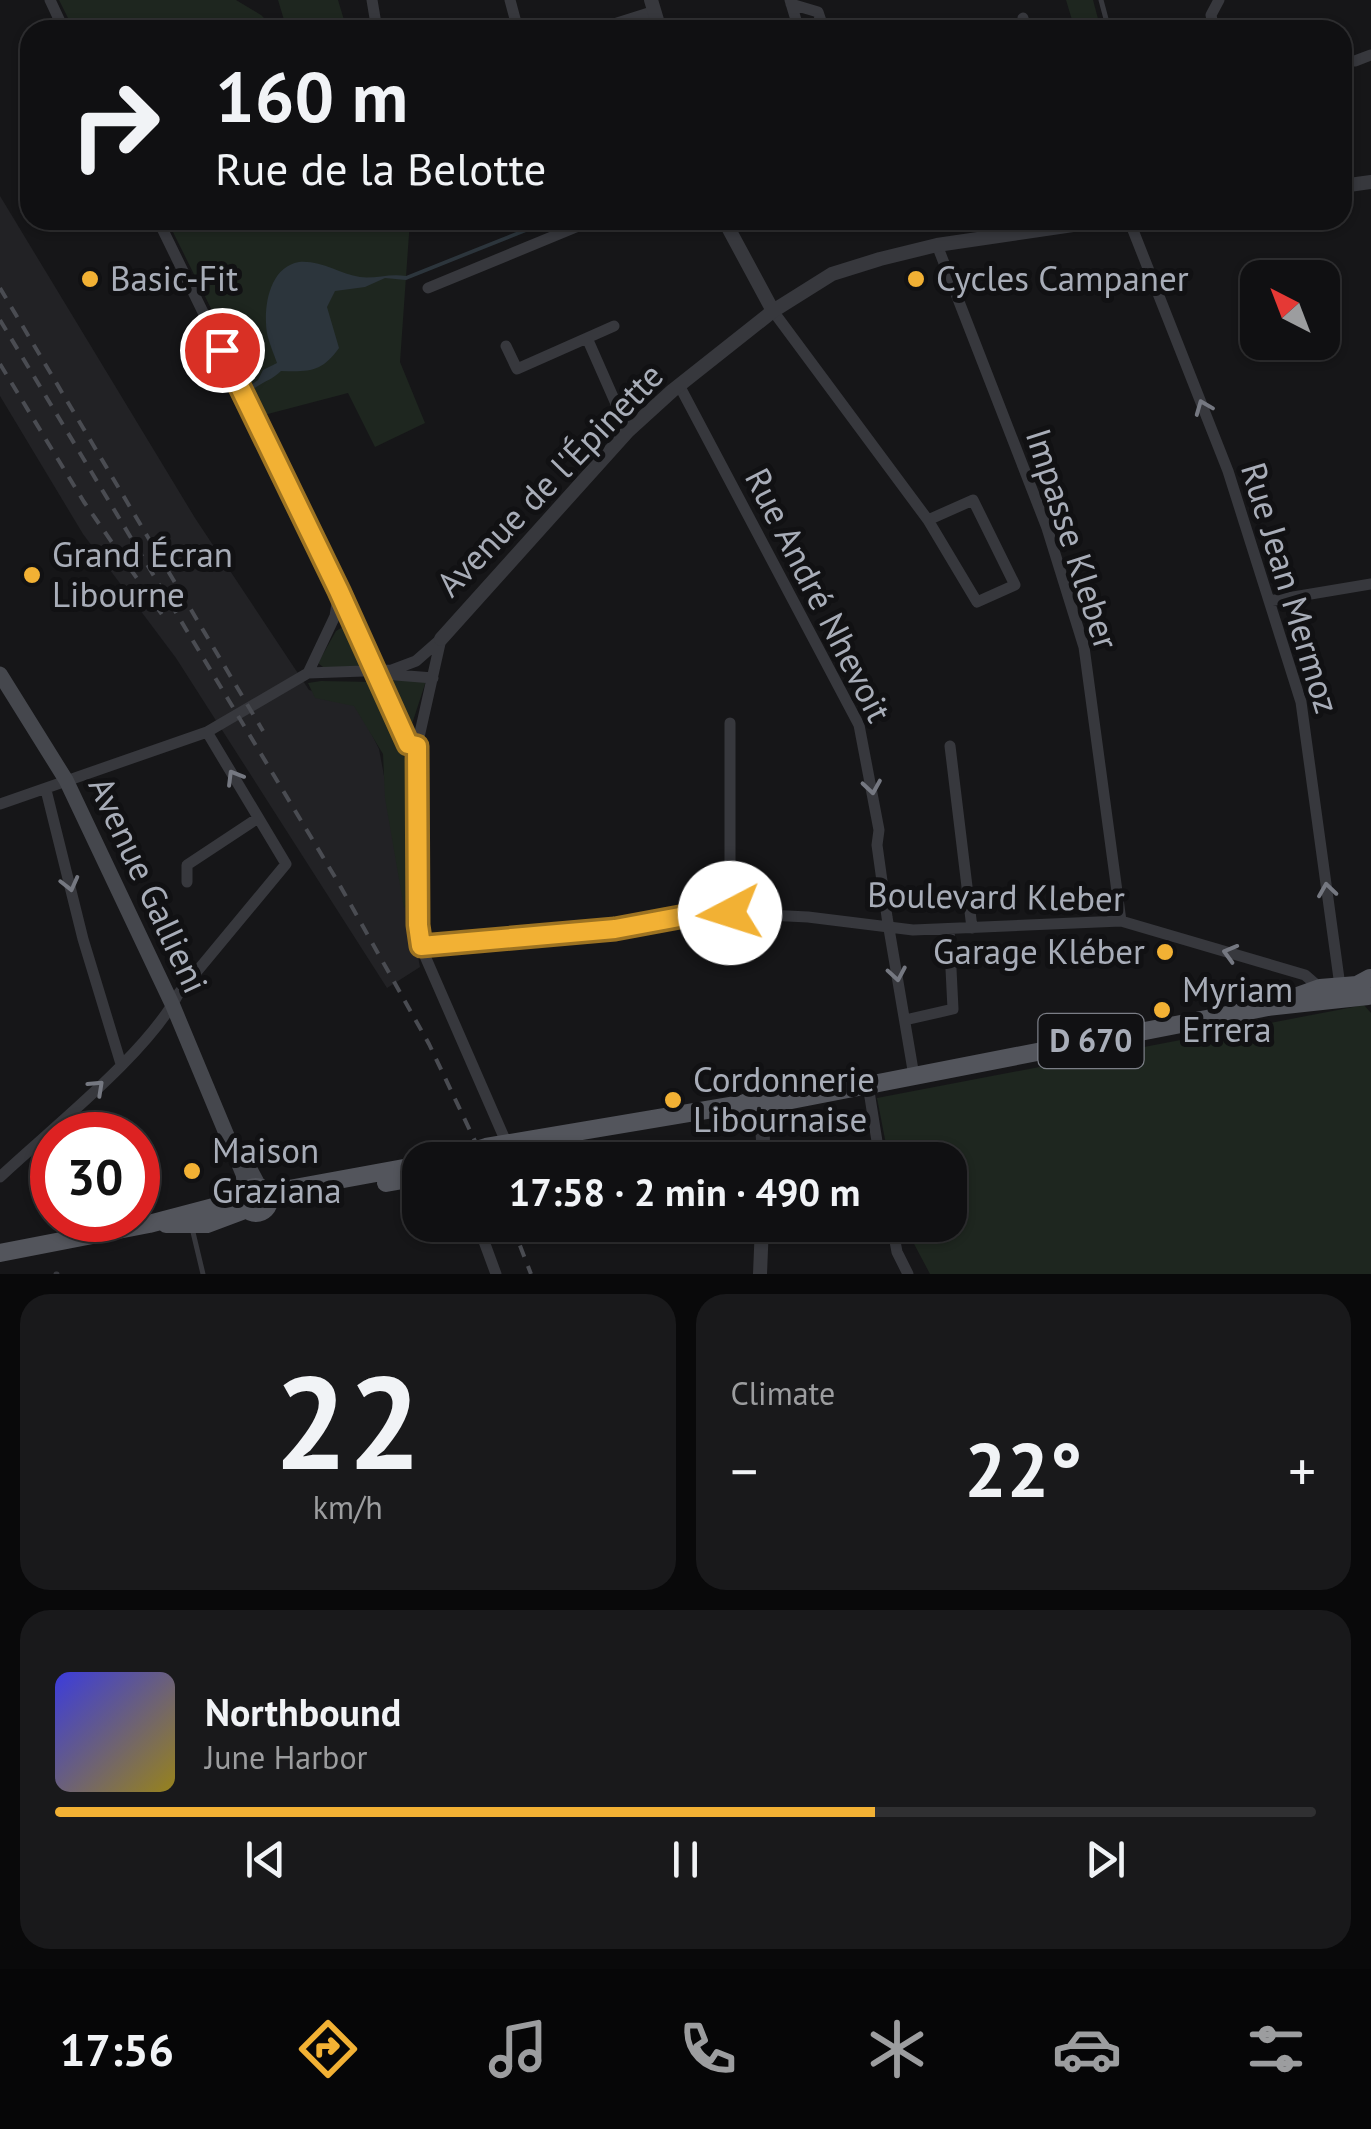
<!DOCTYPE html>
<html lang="en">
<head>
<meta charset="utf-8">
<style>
  :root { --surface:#101012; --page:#19191b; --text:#f1f3f6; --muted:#9c9d9f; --line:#303032; --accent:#f2b134 }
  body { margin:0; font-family:"PT Sans",sans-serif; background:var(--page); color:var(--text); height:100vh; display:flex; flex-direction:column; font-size:38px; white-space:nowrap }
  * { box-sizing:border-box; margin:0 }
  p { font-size:32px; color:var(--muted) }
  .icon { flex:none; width:55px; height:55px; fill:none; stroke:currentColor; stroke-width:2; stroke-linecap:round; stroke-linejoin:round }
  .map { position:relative; height:1274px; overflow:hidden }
  .details { display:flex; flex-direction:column; gap:20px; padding:20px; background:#09090a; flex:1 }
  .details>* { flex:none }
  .banner { position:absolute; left:20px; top:20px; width:1332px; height:210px; border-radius:30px; box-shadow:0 2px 8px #0004,0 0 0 2px var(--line); background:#101012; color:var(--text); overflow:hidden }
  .needle { width:65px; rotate:318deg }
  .buttons { position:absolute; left:1240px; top:260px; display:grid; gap:20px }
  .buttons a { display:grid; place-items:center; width:100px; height:100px; border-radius:20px; background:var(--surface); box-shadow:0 2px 8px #0004,0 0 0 2px var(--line); font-size:50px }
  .speed { position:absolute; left:30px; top:1112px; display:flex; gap:20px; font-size:50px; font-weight:700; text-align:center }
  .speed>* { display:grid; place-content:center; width:130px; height:130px; border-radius:50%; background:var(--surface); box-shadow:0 2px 8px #0004,0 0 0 2px var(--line); line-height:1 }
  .speed .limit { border:15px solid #d22; background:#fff; color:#111 }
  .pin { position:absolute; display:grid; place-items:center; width:85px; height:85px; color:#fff; margin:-42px; border:5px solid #fff; border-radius:50%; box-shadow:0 2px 10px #0007 }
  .me { position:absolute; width:110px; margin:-55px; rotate:265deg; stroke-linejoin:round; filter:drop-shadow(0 0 8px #0008) }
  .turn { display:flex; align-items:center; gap:35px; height:210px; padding:0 30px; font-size:45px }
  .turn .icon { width:130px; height:130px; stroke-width:2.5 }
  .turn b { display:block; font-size:70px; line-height:85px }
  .big { font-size:75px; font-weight:700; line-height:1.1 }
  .details .tile { flex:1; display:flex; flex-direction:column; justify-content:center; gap:15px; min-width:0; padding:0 35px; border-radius:30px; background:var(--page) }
  .details .dial { align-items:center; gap:0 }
  .dial b { font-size:130px; line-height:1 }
  .song { display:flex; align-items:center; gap:30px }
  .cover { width:120px; height:120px; border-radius:15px; background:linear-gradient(135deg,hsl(240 70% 55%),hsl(50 70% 35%)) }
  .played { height:10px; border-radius:5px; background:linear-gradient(90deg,var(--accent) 65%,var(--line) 65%) }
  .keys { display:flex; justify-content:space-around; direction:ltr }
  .heat { display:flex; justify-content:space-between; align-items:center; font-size:55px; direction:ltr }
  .details .tiles { flex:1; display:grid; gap:20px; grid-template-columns:1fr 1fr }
  .tile:last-child { grid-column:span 2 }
  .trip { position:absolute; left:402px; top:1142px; width:565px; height:100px; border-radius:30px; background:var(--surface); box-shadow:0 2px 8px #0004,0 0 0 2px var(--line); font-weight:700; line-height:100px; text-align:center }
  .tab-bar { display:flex; height:160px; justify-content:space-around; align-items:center; background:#060607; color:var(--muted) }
  .tab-bar .icon { width:70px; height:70px }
  .tab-bar .selected { color:var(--accent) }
  .tab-bar b { font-size:45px; color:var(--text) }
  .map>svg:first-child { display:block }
</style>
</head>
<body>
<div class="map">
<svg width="1371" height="1274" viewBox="0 0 1371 1274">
  <rect width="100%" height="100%" fill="#161618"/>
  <path fill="#222225" d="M0,196L195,518L309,690L356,703L379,749L420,967L387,988L176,658L83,534L0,396Z"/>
  <path fill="#1e261f" d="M59,0H236L261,15L276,30H74Z
    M278,0H338L344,20L313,30H287Z
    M1066,0H1093L1101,30H1075Z
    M167,220H410L400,362L425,423L375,447L348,393L264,415Z
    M346,625L364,661L357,667H323L318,663L336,631Z
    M383,680L426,681L411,727Z
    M321,681L373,682L405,759L411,900L404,908L385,798L383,754L354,706L315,698L308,683Z
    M1364,1005L1371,1013V1274H930L904,1225H950V1160H889L877,1098Z"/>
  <path fill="#2c353c" d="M546,220H556L406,280L385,278L365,287L335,291L327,307L339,348C322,372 309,372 281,371C271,381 261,382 251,391L248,387L258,380L263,370L277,363C274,354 269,343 267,333C263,308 269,267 299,262C321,260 340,274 360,277C375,279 390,273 406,276Z"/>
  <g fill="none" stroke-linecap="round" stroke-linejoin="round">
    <path stroke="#37383d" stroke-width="5" d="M1101,0L1109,30
      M192,1228L203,1274
      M56,1274H57"/>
    <path stroke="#37383d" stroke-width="11" d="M50,0L64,30
      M372,0L377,30
      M510,0L518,30
      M790,0L799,30
      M791,4L818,12L824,30
      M1023,18L1026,30
      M595,30L655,11
      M1214,30L1211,15L1219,0
      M1355,61L1371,55
      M158,220L339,591L408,744L417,746
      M1129,220L1228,471L1301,702L1340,986
      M937,245L1047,528L1084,647L1121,921
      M428,288L593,220
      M773,311L928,520L977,602L1015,585L973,500L928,520
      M614,326L587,338L628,431
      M506,346L517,369L587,338
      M679,385L859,725L879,830L877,845L887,917L914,1076
      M1269,601L1371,584
      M441,639L417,746L418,925L421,947L507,1144
      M308,673L335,616L339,591
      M383,674L433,678
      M950,746L972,928
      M46,790L83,939L121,1064
      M0,804L207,732L308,673L392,670L416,661L441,639
      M187,882V865L258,818
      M730,913V723
      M421,947L615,929L685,917L730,913L808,917L913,930L1121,921L1305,975L1320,988
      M905,1020L953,1009L949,929
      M868,1085L880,1160
      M0,1177C52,1128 147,1054 179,993L286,864L207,732
      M478,1225L496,1274
      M892,1225L897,1252L908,1274"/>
    <path stroke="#37383d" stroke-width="14" d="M651,0L660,30
      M1342,186L1371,182
      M724,220L773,311
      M441,639L628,431L672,391L773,311L832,274L880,259L937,245L1107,220
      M762,1122L764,1160
      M760,1274L762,1225"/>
    <path stroke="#45474d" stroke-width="15" d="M0,674L66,780L173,1006L243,1174L246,1193
      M243,1156L260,1188"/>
    <path stroke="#53555c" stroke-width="18" d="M1292,998L1320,988L1357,985L1370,978
      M771,1104L1268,1007L1368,996
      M444,1160L486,1147L742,1104L759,1097L769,1101L771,1116L762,1122H755L747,1113L749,1103
      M513,1160L555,1148
      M386,1183L420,1177
      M243 1200a13 13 0 1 1 26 0a13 13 0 1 1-26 0Z
      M267,1193L420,1165
      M166,1224H207L247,1209
      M0,1253L149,1224L244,1199"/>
    <path stroke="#4a4c52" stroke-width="4" stroke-dasharray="12 10" stroke-linecap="butt" d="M0,288L263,731
      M0,320L338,882L429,1044L484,1160
      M0,364L84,502L163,616
      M512,1225L531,1274"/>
  </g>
  <defs><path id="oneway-chevron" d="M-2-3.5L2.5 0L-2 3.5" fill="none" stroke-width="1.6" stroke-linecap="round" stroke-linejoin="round" transform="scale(2.5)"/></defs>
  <g stroke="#757881">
    <use href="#oneway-chevron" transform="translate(1203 407) rotate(-112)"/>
    <use href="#oneway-chevron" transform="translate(234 777) rotate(-121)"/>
    <use href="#oneway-chevron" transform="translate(872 787) rotate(81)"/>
    <use href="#oneway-chevron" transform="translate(70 884) rotate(76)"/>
    <use href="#oneway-chevron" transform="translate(1327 890) rotate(-98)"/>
    <use href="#oneway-chevron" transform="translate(1230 953) rotate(-164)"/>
    <use href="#oneway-chevron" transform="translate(897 974) rotate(80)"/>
    <use href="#oneway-chevron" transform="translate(97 1087) rotate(-43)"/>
  </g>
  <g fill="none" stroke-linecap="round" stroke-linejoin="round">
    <g stroke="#9d7322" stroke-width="25">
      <path id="route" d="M222,350L339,591L408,744L417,746L418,925L421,946L615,929L685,916L730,913"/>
    </g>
    <use href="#route" stroke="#f2b134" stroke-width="18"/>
  </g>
  <g fill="#f2b134" stroke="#111113" stroke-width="4">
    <circle cx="90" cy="279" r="10"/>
    <circle cx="916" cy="279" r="10"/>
    <circle cx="32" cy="575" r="10"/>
    <circle cx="1165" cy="952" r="10"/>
    <circle cx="1162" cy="1010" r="10"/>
    <circle cx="673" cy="1100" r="10"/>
    <circle cx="192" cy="1171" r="10"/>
  </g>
  <g text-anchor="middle" stroke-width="10" stroke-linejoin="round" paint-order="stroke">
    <rect fill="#111113" stroke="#7b7e86" stroke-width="2.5" x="1038.5" y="1014" width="105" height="54" rx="8"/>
    <g font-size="32" font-weight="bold" fill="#a8adb8">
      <text x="1091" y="1052">D 670</text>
    </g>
    <g font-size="35" fill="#a8adb8" stroke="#111113" text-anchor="start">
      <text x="110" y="291">Basic-Fit</text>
      <text x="936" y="291">Cycles Campaner</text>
      <text x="52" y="567">Grand Écran<tspan x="52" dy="40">Libourne</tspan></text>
      <text x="1145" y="964" text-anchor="end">Garage Kléber</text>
      <text x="1182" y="1002">Myriam<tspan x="1182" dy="40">Errera</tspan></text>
      <text x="693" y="1092">Cordonnerie<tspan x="693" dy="40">Libournaise</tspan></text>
      <text x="212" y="1163">Maison<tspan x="212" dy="40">Graziana</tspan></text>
    </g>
    <g font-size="35" fill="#a8adb8" stroke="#111113">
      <text transform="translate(550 480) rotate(-46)" y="12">Avenue de l'Épinette</text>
      <text transform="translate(1072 539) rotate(72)" y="12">Impasse Kleber</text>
      <text transform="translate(1290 588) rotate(73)" y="12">Rue Jean Mermoz</text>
      <text transform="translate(818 595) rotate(63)" y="12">Rue André Nhevoit</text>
      <text transform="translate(148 885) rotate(65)" y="12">Avenue Gallieni</text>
      <text transform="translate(996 897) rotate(1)" y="12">Boulevard Kleber</text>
    </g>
  </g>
</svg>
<div class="buttons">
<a><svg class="needle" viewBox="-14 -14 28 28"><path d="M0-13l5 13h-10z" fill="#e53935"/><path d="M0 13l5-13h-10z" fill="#9c9d9f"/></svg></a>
</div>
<div class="speed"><div class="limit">30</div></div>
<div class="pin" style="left:222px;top:350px;background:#d93025"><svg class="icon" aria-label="arrive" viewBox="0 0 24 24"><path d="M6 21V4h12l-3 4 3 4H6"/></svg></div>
<svg class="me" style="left:730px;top:913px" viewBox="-20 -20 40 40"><circle r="19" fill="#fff"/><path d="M0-13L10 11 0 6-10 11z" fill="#f2b134"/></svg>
<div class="trip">17:58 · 2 min · 490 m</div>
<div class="banner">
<div class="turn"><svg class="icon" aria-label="right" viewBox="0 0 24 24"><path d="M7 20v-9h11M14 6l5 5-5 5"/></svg><div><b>160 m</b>Rue de la Belotte</div></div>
</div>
</div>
<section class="details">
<div class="tiles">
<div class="tile dial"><b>22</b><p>km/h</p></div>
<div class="tile"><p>Climate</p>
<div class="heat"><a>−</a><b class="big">22°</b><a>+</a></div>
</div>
<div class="tile">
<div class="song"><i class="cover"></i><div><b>Northbound</b><p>June Harbor</p></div></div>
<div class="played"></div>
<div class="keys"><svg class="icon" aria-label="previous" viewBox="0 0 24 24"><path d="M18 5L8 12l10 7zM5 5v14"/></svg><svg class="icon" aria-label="pause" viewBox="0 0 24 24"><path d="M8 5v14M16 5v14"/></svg><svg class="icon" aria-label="next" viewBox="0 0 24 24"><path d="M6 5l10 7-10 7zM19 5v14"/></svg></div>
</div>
</div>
</section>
<nav class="tab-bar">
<b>17:56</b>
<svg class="icon selected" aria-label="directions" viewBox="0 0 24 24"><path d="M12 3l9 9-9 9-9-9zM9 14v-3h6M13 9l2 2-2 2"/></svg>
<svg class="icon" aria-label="music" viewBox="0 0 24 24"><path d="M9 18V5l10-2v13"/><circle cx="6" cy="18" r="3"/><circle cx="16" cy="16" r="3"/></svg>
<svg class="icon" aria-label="phone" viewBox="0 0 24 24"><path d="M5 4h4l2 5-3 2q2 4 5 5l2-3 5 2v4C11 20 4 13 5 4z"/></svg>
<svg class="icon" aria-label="climate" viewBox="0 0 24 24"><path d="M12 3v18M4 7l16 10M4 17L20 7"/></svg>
<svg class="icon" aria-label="car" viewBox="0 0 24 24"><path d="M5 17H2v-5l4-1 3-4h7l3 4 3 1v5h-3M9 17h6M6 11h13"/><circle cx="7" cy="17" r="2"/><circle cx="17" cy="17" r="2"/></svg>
<svg class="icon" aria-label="filters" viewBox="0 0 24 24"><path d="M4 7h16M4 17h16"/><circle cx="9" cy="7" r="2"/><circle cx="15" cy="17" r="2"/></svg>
</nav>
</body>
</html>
